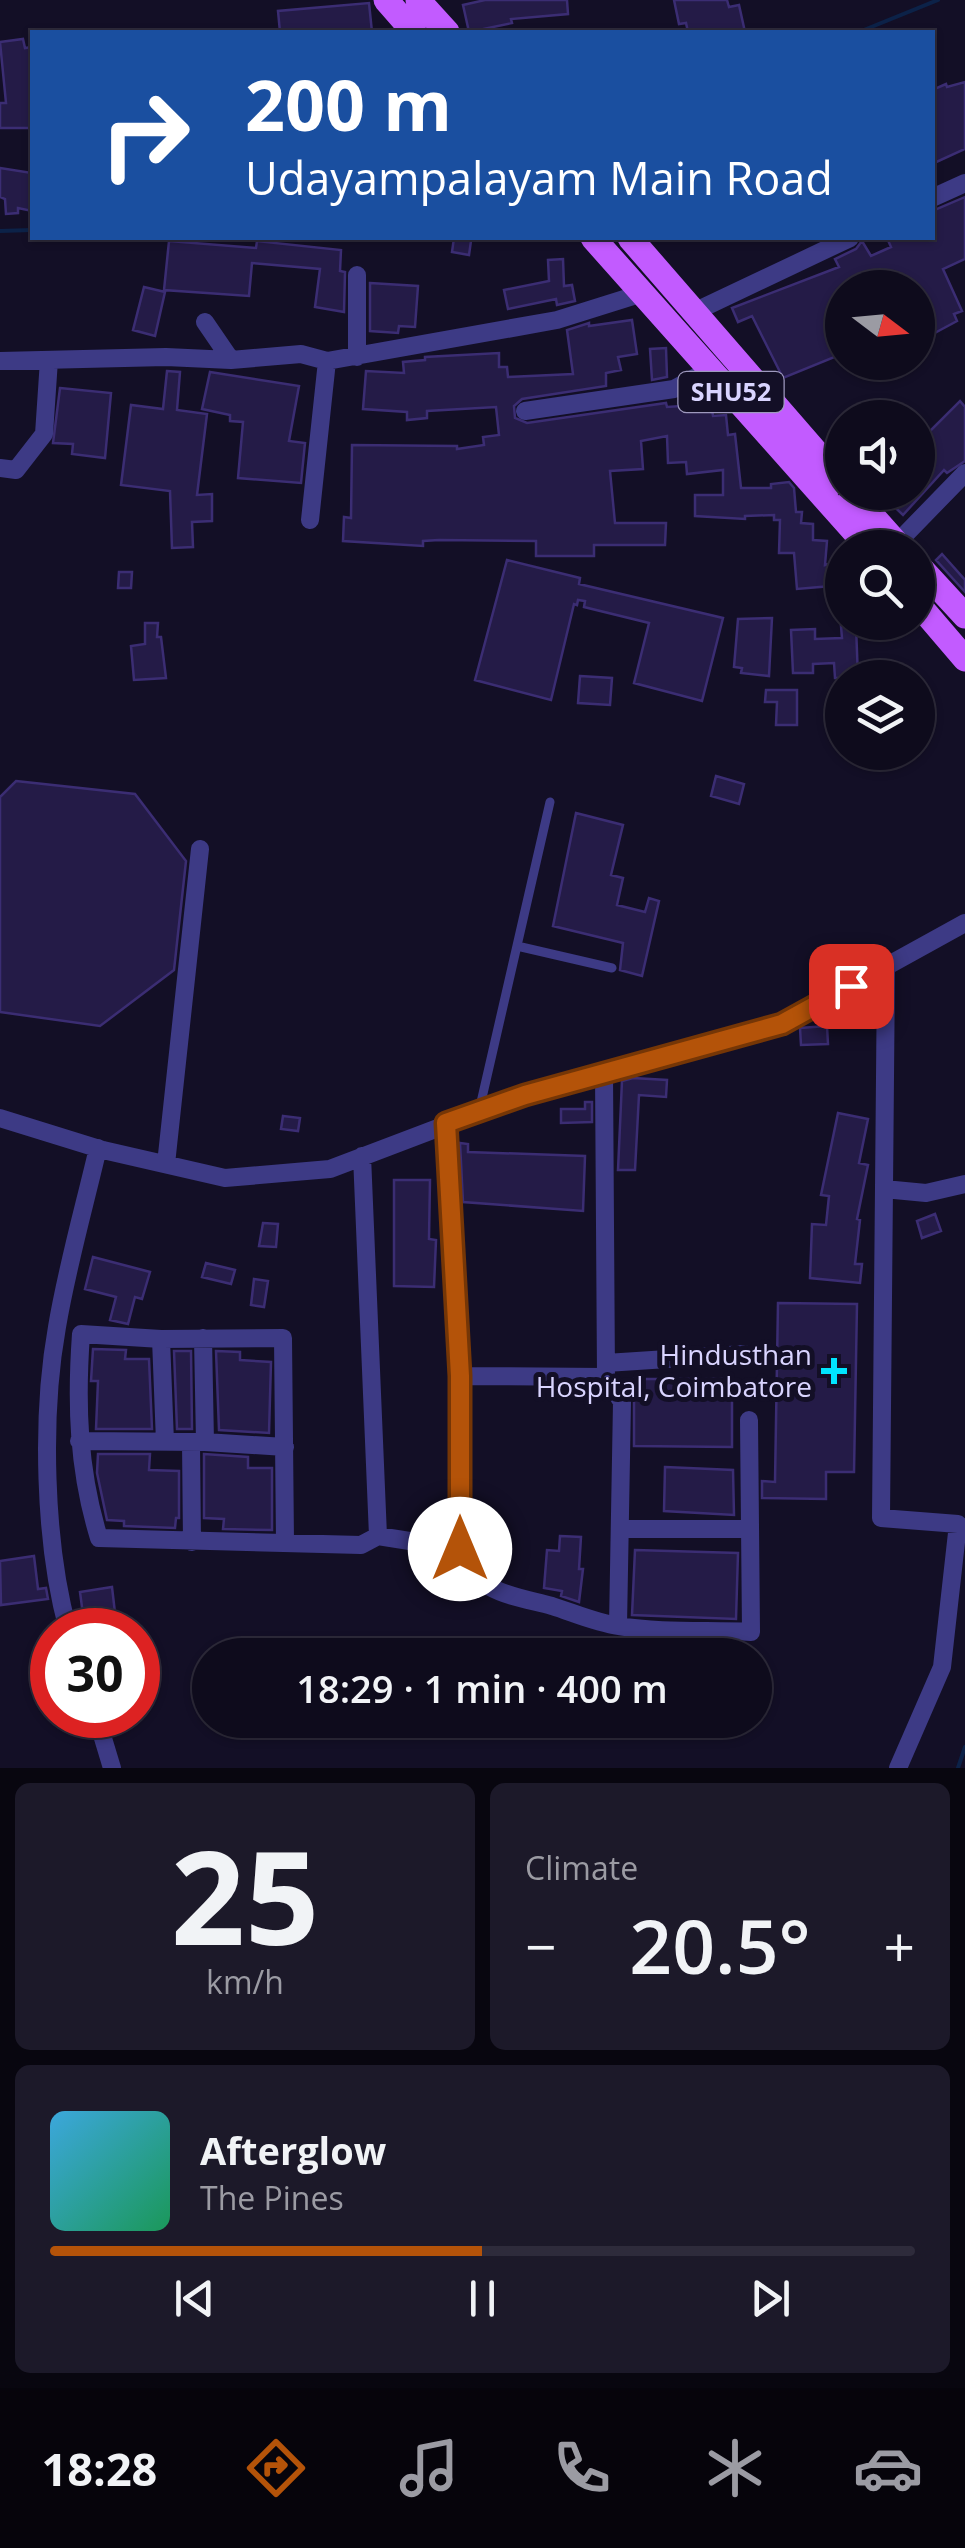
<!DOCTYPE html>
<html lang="en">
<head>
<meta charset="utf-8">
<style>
  :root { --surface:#0e0b1c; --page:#1c1929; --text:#f1f3f6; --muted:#9b9ba3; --line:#2e2b3b; --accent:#b45309 }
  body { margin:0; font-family:"Open Sans",sans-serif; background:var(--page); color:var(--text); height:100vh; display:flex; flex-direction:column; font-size:38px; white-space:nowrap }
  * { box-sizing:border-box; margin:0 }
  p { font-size:32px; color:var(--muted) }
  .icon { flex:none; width:55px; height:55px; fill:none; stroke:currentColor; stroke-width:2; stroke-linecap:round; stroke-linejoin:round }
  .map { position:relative; height:1768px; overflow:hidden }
  .details { display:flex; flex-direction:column; gap:15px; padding:15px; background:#08060f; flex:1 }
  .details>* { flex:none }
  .hud { position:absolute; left:30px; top:30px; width:905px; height:210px; border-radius:0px; box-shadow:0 2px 8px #0004,0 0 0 2px var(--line); background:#1a4fa0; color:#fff; overflow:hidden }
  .needle { width:65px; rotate:106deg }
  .tools { position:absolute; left:825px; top:270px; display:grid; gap:20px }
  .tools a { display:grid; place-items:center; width:110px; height:110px; border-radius:50%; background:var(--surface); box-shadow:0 2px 8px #0004,0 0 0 2px var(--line); font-size:50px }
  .speed { position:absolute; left:30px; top:1608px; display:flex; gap:20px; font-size:50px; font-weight:700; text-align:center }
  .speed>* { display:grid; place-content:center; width:130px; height:130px; border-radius:50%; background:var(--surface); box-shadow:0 2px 8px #0004,0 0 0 2px var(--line); line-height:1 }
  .speed .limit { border:15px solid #d22; background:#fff; color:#111 }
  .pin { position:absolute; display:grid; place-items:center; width:85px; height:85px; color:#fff; margin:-42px; border-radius:20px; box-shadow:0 5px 15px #0006 }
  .me { position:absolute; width:110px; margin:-55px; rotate:0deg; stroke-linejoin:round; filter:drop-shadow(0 0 8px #0008) }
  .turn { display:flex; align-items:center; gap:35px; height:210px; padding:0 50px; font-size:45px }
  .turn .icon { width:130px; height:130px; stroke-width:2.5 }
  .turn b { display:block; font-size:70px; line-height:85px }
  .big { font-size:75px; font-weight:600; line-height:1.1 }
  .details .widget { flex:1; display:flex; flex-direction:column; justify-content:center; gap:15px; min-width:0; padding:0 35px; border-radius:15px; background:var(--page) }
  .details .dial { align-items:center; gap:0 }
  .dial b { font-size:130px; line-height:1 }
  .song { display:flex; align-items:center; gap:30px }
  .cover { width:120px; height:120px; border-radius:15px; background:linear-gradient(135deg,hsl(200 70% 55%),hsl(150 70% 35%)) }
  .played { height:10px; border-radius:5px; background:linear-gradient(90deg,var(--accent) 50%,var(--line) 50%) }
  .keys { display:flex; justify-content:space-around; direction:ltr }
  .heat { display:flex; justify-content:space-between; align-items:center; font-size:55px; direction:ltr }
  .details .tiles { flex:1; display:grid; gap:15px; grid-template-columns:1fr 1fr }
  .widget:last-child { grid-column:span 2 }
  .trip { position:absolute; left:192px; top:1638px; width:580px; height:100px; border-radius:50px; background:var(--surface); box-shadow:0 2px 8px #0004,0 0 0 2px var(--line); font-weight:600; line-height:100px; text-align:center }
  .menu { display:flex; height:160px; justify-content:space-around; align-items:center; background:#06040b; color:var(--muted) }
  .menu .icon { width:70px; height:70px }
  .menu .active { color:var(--accent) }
  .menu b { font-size:45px; color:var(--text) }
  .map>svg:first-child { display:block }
</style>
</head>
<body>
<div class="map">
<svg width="965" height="1768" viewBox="0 0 965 1768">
  <rect width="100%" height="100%" fill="#130f26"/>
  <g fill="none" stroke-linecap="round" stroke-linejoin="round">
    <path stroke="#0c2248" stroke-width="4" d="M859,32L938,0
      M0,231L32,230
      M958,1768L965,1747"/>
  </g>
  <path fill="#241b47" stroke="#3b2d73" stroke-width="2.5" d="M485,0H567L568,14L511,19L512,23L469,32L463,5Z
    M674,0H727L729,7L739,5L745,32H688L686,23L679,24Z
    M369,3L372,32H280L278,11Z
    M23,39L25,48L32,47V128H0V103H6L0,42Z
    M965,82V149L932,164V90L946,84L947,87Z
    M0,168L32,173V211L18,208V213L6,214L5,199L0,197Z
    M965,197V259L943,269L962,311L954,314L957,321L918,342V288H889L883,274L861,288H842V354L783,378L752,316L738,322L732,308L839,267L835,259L856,249L862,241L871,256L891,247L887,238H932V211Z
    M454,238L471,241L469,255L452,252Z
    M169,241L256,248L257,241L341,250L340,271L345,272L344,312L315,307L320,269L252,263L249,296L164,290Z
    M563,259L564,286L572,285L575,301L557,305L556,299L508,309L504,290L549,281L548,260Z
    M370,283L418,286L415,327L399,326L398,333L370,331Z
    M144,287L165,292L155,336L133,330Z
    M632,320L637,354L618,357L621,370L606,373V386L522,399L514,406L515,418L527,423L666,403L667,407L711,404L713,416L726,415L728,435L735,434L741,488H771V484L789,482L794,488L796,512H802L801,523L813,524V540L827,541L825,565L829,564L831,586L797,589L794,553H779L780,520H774V515L745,516V519L695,516V495H723V470L687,474L686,462L668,463L667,436L641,441L643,469L610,471L615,523H666L665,545H594V556H536V541L439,540L423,541V546L343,541L344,517L351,518L352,445L457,446V449L484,445L483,437L499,435L496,407L427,411V418L407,420V412L363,409L366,371L404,373L403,362L425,360V357L499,353V367H507L508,377L573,374L567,330L589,323V326Z
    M666,348L667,377L652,380L650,349Z
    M167,371L180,372L177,410L207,414L197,495L212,494V521L192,522L193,547L172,548L170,491L121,485L131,405L163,409Z
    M210,372L299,386L289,441L305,443L301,483L238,478L243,422L230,421V415L202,409Z
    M60,388L111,393L105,458L72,454L73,444L53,443Z
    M960,401L965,407V461L947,473L944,470L903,515L879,492H918V443Z
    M942,554L965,580V592L936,560Z
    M507,560L580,578L579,584L723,618L702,701L634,683L649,623L584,607L585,601L578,600L577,605L574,604L551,700L475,680Z
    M119,572H132L131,588H118Z
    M772,618L769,676L741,673L742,668L734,667L738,619Z
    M145,623H158L157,637H161L166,678L134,680L131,646L145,644Z
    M841,626H856L858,678H835L834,663L813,664V673H793L791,630L815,629V639L842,638Z
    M580,676L612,678L610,705L578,703Z
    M766,690H797V725H776L777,702H765Z
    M716,776L744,784L739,804L711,796Z
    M16,781L135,794L186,861L174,970L100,1026L0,1012V797Z
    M576,813L623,825L611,875L623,878L617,905L645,912L649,898L659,901L642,976L620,970L623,943L553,926Z
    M827,1026L828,1044L801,1045L800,1028Z
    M633,1078L667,1080L666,1097L639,1095L635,1170H618L622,1081Z
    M585,1102H592V1122L561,1123V1109H585Z
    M838,1113L868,1119L859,1163L868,1165L857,1219L860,1220L855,1264H862L860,1283L810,1278L812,1224L826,1225L829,1196L821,1195Z
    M283,1116L300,1118L298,1131L281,1129Z
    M460,1143L468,1144V1152L585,1156L583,1211L463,1202Z
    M394,1180H430L429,1239L436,1240L434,1287L394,1286Z
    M935,1214L941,1231L922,1238L917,1221Z
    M263,1223L278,1224L276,1247L259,1246Z
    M93,1257L150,1272L142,1299L135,1297L128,1324L110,1320L116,1297L85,1289Z
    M206,1263L235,1270L231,1284L202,1277Z
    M254,1279L268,1281L264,1307L251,1305Z
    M778,1303L857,1304L854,1472H826V1499L762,1498V1481L775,1482Z
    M93,1349L126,1350L125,1359H149L152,1429H96L98,1381H91Z
    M174,1351H191L192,1429H177Z
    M216,1351L240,1352V1360L271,1362L269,1433L219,1430Z
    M634,1379H732V1447L634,1446Z
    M98,1454H150L149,1470L179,1471V1518H176L175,1528L124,1526V1521L107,1520L97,1473Z
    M204,1454L248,1457V1468H272V1530L223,1529L224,1519L204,1518Z
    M665,1467L733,1470L734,1515L664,1511Z
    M560,1536L581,1537L579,1569H583L579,1602L561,1596L562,1591L544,1588L547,1550L559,1551Z
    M635,1550L738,1553L736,1619L632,1615Z
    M34,1556L38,1589L46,1588L48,1599L1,1605L0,1561Z
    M112,1587L117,1630H85L80,1592Z"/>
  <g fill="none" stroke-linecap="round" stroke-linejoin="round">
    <path stroke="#3d3a85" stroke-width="9" d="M517,946L612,968
      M479,1111L550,802"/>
    <path stroke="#3d3a85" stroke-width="18" d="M932,198L965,183
      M357,275V357
      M694,312L850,238
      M205,322L231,360L301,354L327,361L557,320L643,293
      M0,361L166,357L231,360
      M525,411L674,389L711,369
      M0,468L16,470L44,434L49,360
      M310,520L327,361
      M897,543L965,473
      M886,967L881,1518L958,1524L942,1667L898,1768
      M604,1073L606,1377L622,1402L618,1626
      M0,1118L103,1150L225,1178L330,1169L525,1095L782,1024L965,923
      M446,1123L460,1376L606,1377
      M362,1156L378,1536
      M166,1164L200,849
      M884,1189L926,1193L965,1184
      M203,1338L205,1442
      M161,1339L165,1442
      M606,1363L744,1354
      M460,1376V1549C472,1593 515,1596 552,1606C574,1613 596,1623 619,1626C661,1633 708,1630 751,1632L749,1420
      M79,1441L205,1442L285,1447
      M191,1442L192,1542
      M622,1529H748
      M285,1542L283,1338L161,1339L81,1334C76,1404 78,1470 99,1538L361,1545L378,1536L460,1549
      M68,1630C44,1542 41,1416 57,1327C67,1267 84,1208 98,1148
      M96,1715L112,1768"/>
    <path stroke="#c25bff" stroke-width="25" d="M386,0L414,32
      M418,0L447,32
      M593,238L869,548
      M630,238L842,482
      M851,492L901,548
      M918,565L965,616
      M918,604L965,659"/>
  </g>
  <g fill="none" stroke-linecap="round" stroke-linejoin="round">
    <g stroke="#753606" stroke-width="25">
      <path id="route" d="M460,1549V1376L446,1123L525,1095L782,1024L851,986"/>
    </g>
    <use href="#route" stroke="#b45309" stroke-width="18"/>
  </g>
  <path fill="#00e5ff" stroke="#130f26" stroke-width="4" d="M829 1356h10v10h10v10h-10v10h-10v-10h-10v-10h10z"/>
  <g text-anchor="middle" stroke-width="10" stroke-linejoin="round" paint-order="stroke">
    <rect fill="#130f26" stroke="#9e99be" stroke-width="2.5" x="678.5" y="372" width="105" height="40" rx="8"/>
    <g font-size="25" font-weight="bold" fill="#d9d4ff">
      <text x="731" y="401">SHU52</text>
    </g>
    <g font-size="28" fill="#d9d4ff" stroke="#130f26" text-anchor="end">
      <text x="812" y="1365">Hindusthan<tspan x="812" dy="32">Hospital, Coimbatore</tspan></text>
    </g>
  </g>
</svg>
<div class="tools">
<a><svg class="needle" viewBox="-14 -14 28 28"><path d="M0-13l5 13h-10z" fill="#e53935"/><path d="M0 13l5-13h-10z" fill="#9b9ba3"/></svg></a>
<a><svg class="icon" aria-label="sound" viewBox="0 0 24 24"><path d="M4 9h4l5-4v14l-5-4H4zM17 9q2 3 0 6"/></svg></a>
<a><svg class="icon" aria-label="search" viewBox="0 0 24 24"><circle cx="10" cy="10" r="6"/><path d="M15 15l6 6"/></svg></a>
<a><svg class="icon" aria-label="layers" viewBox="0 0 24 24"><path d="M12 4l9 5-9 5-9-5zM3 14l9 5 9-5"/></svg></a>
</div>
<div class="speed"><div class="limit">30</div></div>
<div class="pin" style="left:851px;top:986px;background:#d93025"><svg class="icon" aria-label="arrive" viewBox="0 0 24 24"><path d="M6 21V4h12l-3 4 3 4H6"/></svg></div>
<svg class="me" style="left:460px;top:1549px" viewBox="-20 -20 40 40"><circle r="19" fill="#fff"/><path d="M0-13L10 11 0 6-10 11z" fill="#b45309"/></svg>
<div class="trip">18:29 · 1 min · 400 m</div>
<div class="hud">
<div class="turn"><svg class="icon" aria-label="right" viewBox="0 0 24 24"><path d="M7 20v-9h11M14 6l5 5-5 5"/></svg><div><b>200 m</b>Udayampalayam Main Road</div></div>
</div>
</div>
<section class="details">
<div class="tiles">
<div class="widget dial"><b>25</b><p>km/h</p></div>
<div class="widget"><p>Climate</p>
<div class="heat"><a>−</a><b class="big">20.5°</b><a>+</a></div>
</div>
<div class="widget">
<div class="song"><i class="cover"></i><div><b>Afterglow</b><p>The Pines</p></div></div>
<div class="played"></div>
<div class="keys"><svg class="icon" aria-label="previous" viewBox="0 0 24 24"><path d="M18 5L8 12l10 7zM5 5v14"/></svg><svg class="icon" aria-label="pause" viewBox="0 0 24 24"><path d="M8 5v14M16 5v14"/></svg><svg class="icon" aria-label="next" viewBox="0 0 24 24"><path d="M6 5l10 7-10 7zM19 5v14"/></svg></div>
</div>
</div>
</section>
<nav class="menu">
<b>18:28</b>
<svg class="icon active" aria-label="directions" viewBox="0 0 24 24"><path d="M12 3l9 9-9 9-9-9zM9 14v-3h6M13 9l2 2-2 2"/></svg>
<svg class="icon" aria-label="music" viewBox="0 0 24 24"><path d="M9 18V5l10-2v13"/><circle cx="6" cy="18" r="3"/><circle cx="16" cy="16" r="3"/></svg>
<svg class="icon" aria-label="phone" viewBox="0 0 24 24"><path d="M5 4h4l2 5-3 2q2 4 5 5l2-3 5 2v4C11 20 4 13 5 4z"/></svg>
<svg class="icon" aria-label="climate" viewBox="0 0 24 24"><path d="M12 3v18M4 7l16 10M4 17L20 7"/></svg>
<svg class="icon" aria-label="car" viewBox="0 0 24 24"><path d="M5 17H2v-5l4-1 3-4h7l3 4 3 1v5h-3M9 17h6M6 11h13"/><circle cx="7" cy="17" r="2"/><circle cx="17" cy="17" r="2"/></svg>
</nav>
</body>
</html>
